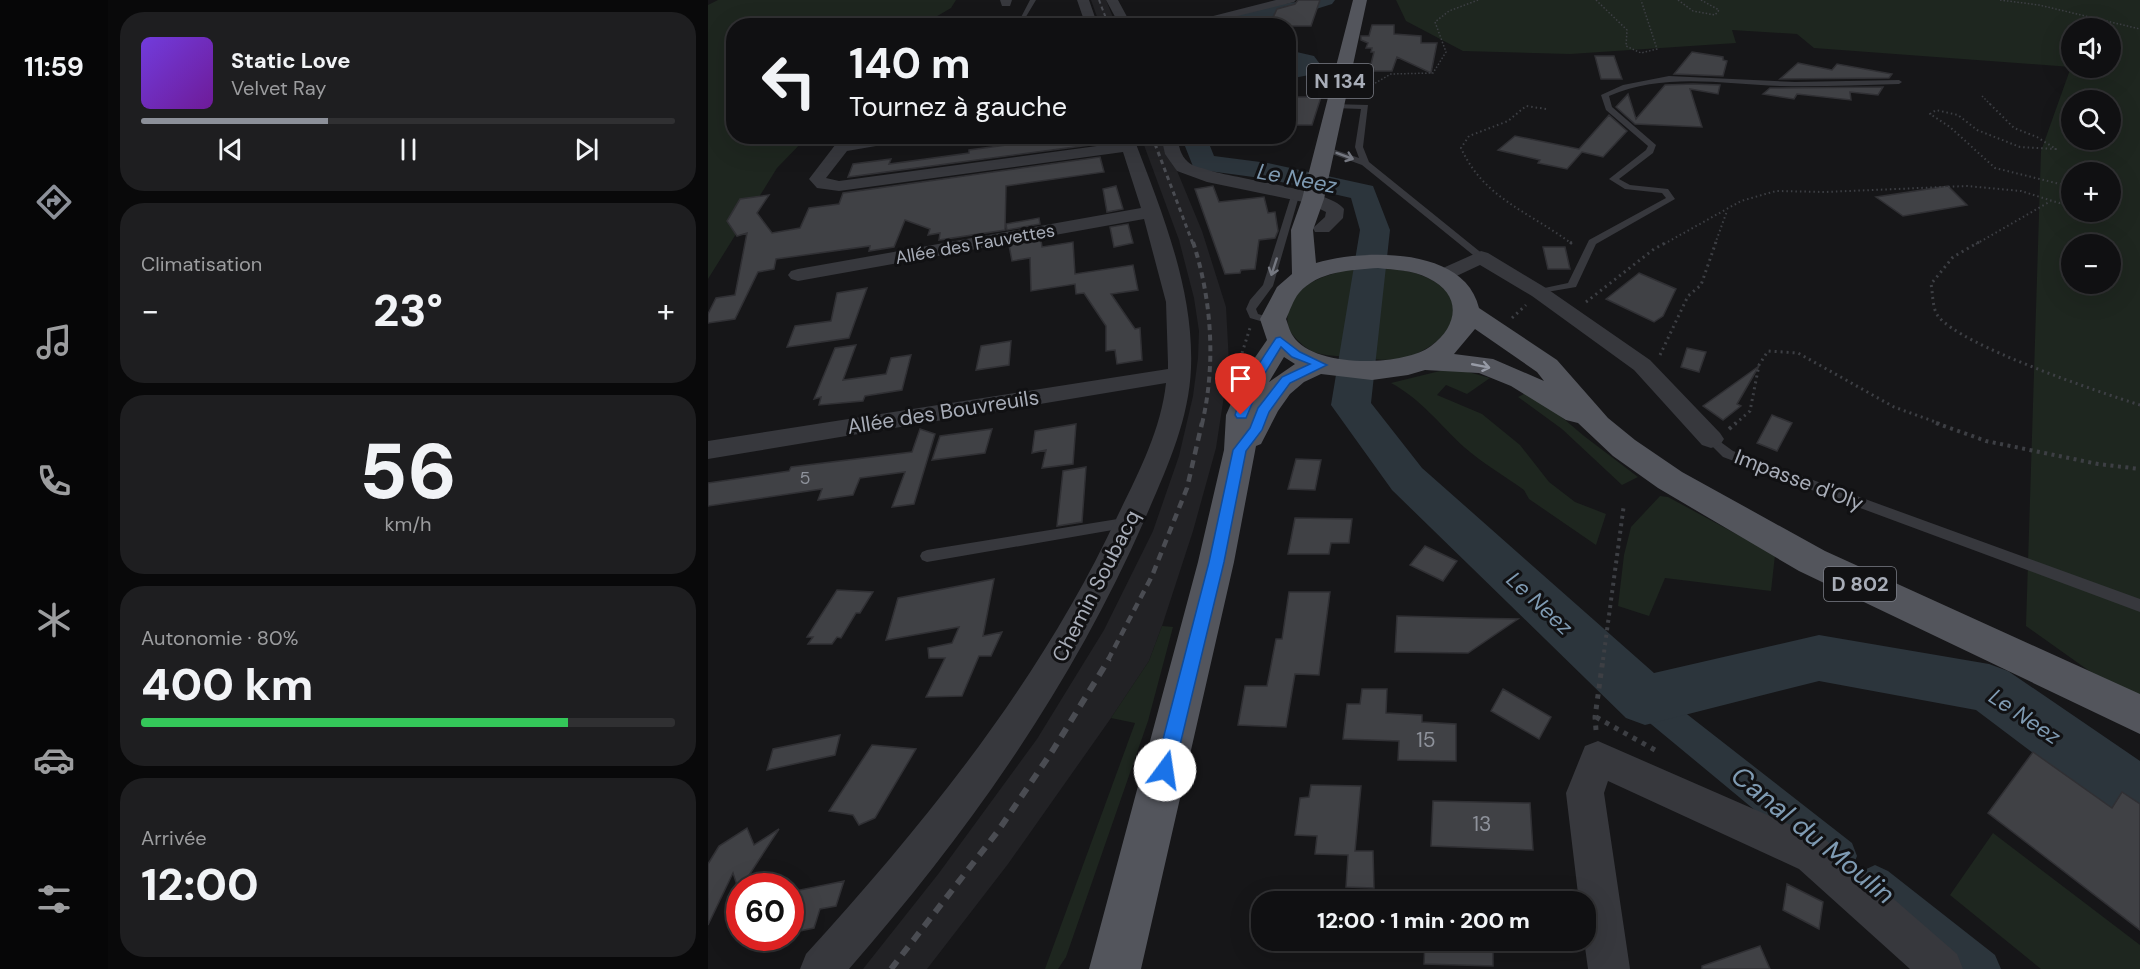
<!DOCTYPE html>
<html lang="fr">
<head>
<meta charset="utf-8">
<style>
  :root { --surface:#101012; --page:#1e1e20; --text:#f1f3f6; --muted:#9c9d9f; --line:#303032; --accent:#8c9099 }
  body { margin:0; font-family:"DM Sans",sans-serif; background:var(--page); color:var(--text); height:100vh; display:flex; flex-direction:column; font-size:22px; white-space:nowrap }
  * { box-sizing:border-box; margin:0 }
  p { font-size:20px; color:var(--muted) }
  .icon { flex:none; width:33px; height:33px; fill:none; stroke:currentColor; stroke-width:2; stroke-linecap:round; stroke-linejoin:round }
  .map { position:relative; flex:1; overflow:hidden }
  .sheet { display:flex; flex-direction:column; gap:12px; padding:12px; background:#09090a; width:600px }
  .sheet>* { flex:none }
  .top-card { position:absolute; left:18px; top:18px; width:570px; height:126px; border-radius:24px; box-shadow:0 6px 24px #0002,0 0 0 2px var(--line); background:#101012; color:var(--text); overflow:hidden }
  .controls { position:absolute; left:1353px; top:18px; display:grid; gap:12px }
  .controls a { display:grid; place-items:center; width:60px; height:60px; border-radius:50%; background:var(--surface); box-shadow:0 6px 24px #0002,0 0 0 2px var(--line); font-size:30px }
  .speed { position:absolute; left:18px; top:873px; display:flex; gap:12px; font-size:30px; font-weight:700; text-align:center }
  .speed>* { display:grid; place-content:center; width:78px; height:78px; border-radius:50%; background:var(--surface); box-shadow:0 6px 24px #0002,0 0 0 2px var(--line); line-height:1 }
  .speed .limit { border:9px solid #d22; background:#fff; color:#111 }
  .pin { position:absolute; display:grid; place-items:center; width:51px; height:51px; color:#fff; margin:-62px -26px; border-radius:50% 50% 50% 0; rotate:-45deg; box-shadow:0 0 6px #0007 }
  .pin .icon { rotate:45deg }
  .me { position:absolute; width:66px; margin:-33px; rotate:14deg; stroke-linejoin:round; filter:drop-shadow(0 0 4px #0008) }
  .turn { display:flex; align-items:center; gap:21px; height:126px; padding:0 24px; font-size:27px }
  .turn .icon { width:78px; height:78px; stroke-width:2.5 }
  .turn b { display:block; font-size:42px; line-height:51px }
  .big { font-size:45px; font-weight:800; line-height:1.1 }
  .sheet .widget { flex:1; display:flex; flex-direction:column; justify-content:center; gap:9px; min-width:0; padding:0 21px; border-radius:24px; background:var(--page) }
  .sheet .dial { align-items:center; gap:0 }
  .dial b { font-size:78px; line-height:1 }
  .song { display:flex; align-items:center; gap:18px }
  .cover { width:72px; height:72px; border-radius:9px; background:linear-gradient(135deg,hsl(260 70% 55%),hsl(280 70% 35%)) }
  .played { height:6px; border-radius:3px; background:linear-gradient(90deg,var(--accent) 35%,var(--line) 35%) }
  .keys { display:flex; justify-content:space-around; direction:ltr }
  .heat { display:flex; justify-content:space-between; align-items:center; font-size:33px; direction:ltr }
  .charge { height:9px; border-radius:4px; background:linear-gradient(90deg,#34c759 80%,var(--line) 0) }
  .trip { position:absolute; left:543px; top:891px; width:345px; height:60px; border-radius:24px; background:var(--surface); box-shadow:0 6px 24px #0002,0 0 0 2px var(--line); font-weight:800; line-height:60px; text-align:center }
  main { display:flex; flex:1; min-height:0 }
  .menu { display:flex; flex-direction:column; width:108px; justify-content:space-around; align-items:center; background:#060607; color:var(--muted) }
  .menu .icon { width:42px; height:42px }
  .menu .on { color:var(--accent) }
  .menu b { font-size:27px; color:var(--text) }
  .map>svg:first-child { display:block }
</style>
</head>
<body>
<main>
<nav class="menu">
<b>11:59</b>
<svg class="icon on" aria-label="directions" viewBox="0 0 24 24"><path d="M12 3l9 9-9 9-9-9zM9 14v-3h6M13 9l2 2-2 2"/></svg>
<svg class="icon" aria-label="music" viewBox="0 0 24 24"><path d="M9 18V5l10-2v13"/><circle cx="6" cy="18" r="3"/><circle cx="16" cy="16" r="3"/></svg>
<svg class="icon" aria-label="phone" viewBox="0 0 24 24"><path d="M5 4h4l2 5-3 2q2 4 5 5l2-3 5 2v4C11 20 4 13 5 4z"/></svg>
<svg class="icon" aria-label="climate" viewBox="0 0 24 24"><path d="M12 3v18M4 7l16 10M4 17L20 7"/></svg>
<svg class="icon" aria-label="car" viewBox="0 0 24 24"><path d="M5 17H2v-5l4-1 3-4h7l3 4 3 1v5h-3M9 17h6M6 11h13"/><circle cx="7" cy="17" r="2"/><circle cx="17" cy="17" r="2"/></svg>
<svg class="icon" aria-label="filters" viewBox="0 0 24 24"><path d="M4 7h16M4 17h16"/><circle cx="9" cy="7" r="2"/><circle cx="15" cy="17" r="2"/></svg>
</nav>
<section class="sheet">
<div class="widget">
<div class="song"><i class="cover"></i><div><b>Static Love</b><p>Velvet Ray</p></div></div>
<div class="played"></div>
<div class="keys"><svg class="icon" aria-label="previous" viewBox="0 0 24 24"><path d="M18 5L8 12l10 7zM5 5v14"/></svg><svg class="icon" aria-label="pause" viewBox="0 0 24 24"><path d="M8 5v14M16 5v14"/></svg><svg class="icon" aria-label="next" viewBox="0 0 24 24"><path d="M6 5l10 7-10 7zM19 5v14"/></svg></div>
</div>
<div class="widget"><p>Climatisation</p>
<div class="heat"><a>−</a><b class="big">23°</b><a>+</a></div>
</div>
<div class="widget dial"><b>56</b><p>km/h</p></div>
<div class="widget"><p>Autonomie · 80%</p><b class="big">400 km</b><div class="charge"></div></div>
<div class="widget"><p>Arrivée</p><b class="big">12:00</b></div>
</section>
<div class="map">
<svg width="1432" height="969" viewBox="0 0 1432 969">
  <rect width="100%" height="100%" fill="#161618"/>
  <path fill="#222225" d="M383,0H398L408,25H392Z
    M433,137H455L494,231L518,307L521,363L508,448L485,531L454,626L441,661L403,718L300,864L219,969H155L231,873L329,739L396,630L445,531L471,456L485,396L490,358L491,331L486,298L471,240Z"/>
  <path fill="#1e261f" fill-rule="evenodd" d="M10,0H248L243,8L214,25L26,26V136L99,137L69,168L0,279V5Z
    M688,0H1432V707L1318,626L1333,151L1363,67L1106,48L1089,34L1024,30L1028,43L862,54L755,51L698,21ZM1364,28H1402V68H1364ZM1364,100H1402V140H1364ZM1364,172H1402V212H1364ZM1364,244H1402V284H1364Z
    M643,269C665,269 686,267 707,273C761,290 756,332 708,354C690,362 674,360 655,358C640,356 623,357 609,353C599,350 591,342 584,334C579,327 578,316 581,308C590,282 619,275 643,269Z
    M736,370H753L782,378L759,394L738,385L729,395L774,414L812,445L841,482L867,502L898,514L888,545L821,499L816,490C797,476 774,463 756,447C731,424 713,399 683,383Z
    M818,393L831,398L876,436L930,477L914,485L854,429L810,397Z
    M952,496L960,497L1067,555L1063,591L957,578L941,616L910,606L916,555L923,527Z
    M454,626L465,627L440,721L358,957L350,969H337L427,723L403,718L441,661Z
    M1285,833L1432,945V969H1333L1242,895Z"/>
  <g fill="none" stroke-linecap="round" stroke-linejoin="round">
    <path fill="#2c353c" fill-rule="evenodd" d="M937,685L948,690L1144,843L1149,856L1144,869L1131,874L1118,869L926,710L921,700L926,690Z
      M1167,865L1180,871L1287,955L1293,969H1241L1154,897L1148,884L1154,871Z"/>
    <path fill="#2c353c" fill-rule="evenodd" d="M602,0H627L624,4L605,10L549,19L530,26H500L502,22L546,8Z
      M580,50L606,56L615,68L612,73L580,79V66L590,64L580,62Z
      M473,136H498L506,156L560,163L665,186L682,230L663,403L714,468L946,673L1111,635L1281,664L1300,671L1432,761V827L1411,818L1268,710L1111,681L937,725L918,718L684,490L623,405L652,230L643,198L560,179L486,169Z"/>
  </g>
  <path fill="#404145" stroke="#303034" stroke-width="1.5" d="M590,0H612L603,26H561L569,9L587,4Z
    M664,25H686V34L713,36V43H729L723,73L689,57L684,71H666V69L662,68L666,52H663L664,48H658L660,43L653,40V36H661Z
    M984,52L1015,57V60L1019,61L1015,76L966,74Z
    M887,56H906L914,79H893Z
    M1090,63L1124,70L1129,64L1184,74L1181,78L1072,79Z
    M985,84L1012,85L1010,94L982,89L994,127L927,124L908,107L920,94L928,119L957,85Z
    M1175,87L1170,95L1142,92L1143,100L1089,94L1086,99L1055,94L1062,88Z
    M580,97H613L604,125H583L585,119H580Z
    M901,115L919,131L895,157L874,152L859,169L830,163L832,160L790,150L807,136L871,149Z
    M313,136H387L389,144L140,177L145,164L183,159L181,164L261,153V150L314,143Z
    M392,157L396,172L298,186L297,230L231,240L232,233L220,235L222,229L197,220L186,247L161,251L162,246L68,259L66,269L50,272L27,319L0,323V314L8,298L27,295L39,233L29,236L19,221L32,199L61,195L49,213L64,233L92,228L101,208L131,204L135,193Z
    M408,186L415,209L399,212L395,189Z
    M505,186L511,202L556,197L560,213L567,212L570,231L567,238L551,240L547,269L533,270L532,273L517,274L487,189Z
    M1240,186L1259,205L1195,216L1168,197Z
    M331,218L332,224L299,230L298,224Z
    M420,224L425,243L406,247L402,227Z
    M333,240L334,247L365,242L367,274L425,265L430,290L403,294L427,329L432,328L434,360L409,364L407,350L398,351V326L376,293L368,294L367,284L323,291L322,258L304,261L301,245Z
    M835,247H857L862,269H840Z
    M931,273L968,289L955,316L946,322L898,299Z
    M159,288L141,338L79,347L87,326L123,321L129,293Z
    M303,341L301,365L268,370L273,346Z
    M148,345L135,380L178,374L183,358L203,355L194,390L157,396L155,401L111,405L113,397L106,399L127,348Z
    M979,348L998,352L991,372L973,367Z
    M1051,366L1029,404L1033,406L1015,420L995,406Z
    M1064,415L1084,423L1069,451L1049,443Z
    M368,424L365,464L334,468L338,450L324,453L327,431Z
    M212,429L227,434L206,504L184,507L197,472L152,478L145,495L110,500L114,489L0,506V483L81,471L83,467L204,452Z
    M284,429L277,453L224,460L232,436Z
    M588,459L613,460L607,490L580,489Z
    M378,467L374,522L349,526L355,471Z
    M587,518L644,519L641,543H623L621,554H580Z
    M717,546L749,561L735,581L702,565Z
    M286,579L275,636L294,632L283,656H271L254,696L218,697L237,658H221L220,648L244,643L251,627L178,640L190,598Z
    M129,590L165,592L152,613H148L133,638L129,637L124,644H100L105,637H99Z
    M581,592H622L611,675L587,674L578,727L530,725L537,686H559L568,639H574Z
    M689,616L761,618L810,619L760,653L687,652Z
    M654,689H679L678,713L714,715V722L748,724V761L690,760L691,741L635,739L639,704H652Z
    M795,689L843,717L831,739L783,711Z
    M132,735L127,755L59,770L65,749Z
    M164,745L208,749L167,818L151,825L145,815L121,811Z
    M1325,752L1404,808L1414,792L1432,804V930L1280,813Z
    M603,785L653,786L647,851H665L666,888L638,887L640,855L607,854L609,836L587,835L592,798L601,797Z
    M725,801L822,803L825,850L723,846Z
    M39,828L46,845L71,829L34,886H32L31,891L25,873L0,925V864L11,846Z
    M136,881L128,906L112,909L106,928L82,933V892Z
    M1079,884L1115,902L1111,929L1075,910Z
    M717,940H785V966L716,964Z
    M1052,946L1062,969H994V966Z"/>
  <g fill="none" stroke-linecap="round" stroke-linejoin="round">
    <path stroke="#3d3f44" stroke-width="1.5" stroke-dasharray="1.5 2" stroke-linecap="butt" d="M888,0L919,30L918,46L933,53L949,49L933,0
      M970,0L985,11L1007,15L1011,10L993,0
      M1292,0L1331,5L1432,29
      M661,95L664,85L683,74L725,73L738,52L727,22L741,11L770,0
      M1274,96L1284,106"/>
    <path stroke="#3d3f44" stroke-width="2" stroke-dasharray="1.5 3" stroke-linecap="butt" d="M1282,104L1306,128L1329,137L1348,149L1312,147L1269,130L1250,115L1228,110L1222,114L1242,127L1287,168L1364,187
      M838,109L818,106L800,121L761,136L753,148C776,199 822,212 864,244
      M956,244L1033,201L1068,191L1117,192L1259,186L1313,191L1351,203L1364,201
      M1007,244L1019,211
      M1268,244L1343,201"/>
    <path stroke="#3d3f44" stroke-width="3" stroke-dasharray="2 4" stroke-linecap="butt" d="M862,242L866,245
      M1271,242L1245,257L1223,284C1225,293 1224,308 1230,316C1253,346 1391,392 1432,405
      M878,302L946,249L959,242
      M804,318L818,305
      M534,353L542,328
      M952,355L980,296L993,285L1008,242
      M1027,424L1042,411L1051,365L1060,351L1090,353L1186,407L1233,424"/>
    <path stroke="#3d3f44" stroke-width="4" stroke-dasharray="3 4.5" stroke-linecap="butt" d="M1228,423L1278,441L1390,464L1432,469
      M1021,429L1028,423
      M895,660L916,504"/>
    <path stroke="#3d3f44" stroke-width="5" stroke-dasharray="4.5 6" stroke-linecap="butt" d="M888,717L947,750
      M888,730L887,717L895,659"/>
    <path fill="#37383d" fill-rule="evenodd" d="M322,0H328L316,20L386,23L383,25L310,23Z
      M961,76L1087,82L1191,80L1194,82L1191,84C1151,85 1112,87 1072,86C1013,84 957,72 901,96L904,107L948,145L945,153L911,179L922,185L960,189L967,199L888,244L868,287L827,294V290L860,283L881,240L958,198L954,193L917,189L901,179L938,150L940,146L898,110L893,95L915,85Z
      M623,104L660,105L655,147L661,162L776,255V259H770L654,165L613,150L612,148L616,146L651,158L647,147L653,109L626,108L622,106Z
      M587,193L591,196L565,286L548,309L550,314L570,320V324L566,325L542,318L538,309L542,300L555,285L583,196Z
      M1003,435L1025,451L1432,599V612L1015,457L997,439Z
      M422,517L427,518L429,522L427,526L422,527L219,562L214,560L212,556L214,552L219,550Z"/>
    <path fill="#37383d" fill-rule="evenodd" d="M292,0H304L302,6H294Z
      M369,0H381L390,26H378Z
      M398,0H410L424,26H412Z
      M568,0H588L586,2L489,26H466Z
      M134,136H150L148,140L169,136H204L197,141L139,151L118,178L131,181L411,143L409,136H425C453,210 486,288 483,368C481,422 457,472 436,521C363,687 260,833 141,969H92L98,954C220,820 333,680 410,515C430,474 453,430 458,383L0,459V441L460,369V363L458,302L436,219L90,281L83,279L80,275L83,271L90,269L433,208L415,152L131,191L109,188L101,179Z
      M453,136H469C471,146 472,155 480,162C484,166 491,167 497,169C525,179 622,189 636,209L635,218L621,232H607L605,228L617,217L618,212L600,203L499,182L469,171L457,154Z
      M773,251L780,253L838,288L942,360L1012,433L1016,439L1012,445L1003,448L994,445L926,370L824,296L772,265L740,280H726L723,276L726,272Z
      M890,741L1119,841L1249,954L1255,969H1202L1091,869L900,781L896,793L922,969H880L876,940L878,902H871L858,793L877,746Z"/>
    <path fill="#53555c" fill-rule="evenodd" d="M645,0H659L616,199L605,230L608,263C654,249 757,246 771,308L849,360L900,418L927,440L974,472L1117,551L1432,694V734L1091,571L950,488L905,456L870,423L858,420L803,386L771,373L717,370L700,375L664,380L613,374L596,382L582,394L570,411L553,444L548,446L526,562L433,969H381L490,562L516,450L518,415L537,372L559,340L552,319L569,287L584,274L583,230L594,199ZM670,268C687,270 704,270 720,278C754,294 751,325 723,346C695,367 605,368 585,336C582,332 580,324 578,319C582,311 585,300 591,293C610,271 643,270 670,268ZM767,329L829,372L836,381L785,359L746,354ZM576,357L587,364L561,382Z"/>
    <path stroke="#4a4c52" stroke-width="2" stroke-dasharray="4 3" stroke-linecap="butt" d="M391,0L401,26"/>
    <path stroke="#4a4c52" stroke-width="3" stroke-dasharray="4.5 4" stroke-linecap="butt" d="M444,136L485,244"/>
    <path stroke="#4a4c52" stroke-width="4" stroke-dasharray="6 4.5" stroke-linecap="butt" d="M485,242C504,300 508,365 494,424"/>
    <path stroke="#4a4c52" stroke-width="4.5" stroke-dasharray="8 6" stroke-linecap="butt" d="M400,660L444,576L479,488L494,423"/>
    <path stroke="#4a4c52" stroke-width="6" stroke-dasharray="10 8" stroke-linecap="butt" d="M183,969L290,831L345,750L401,659"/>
  </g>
  <defs><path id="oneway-shaft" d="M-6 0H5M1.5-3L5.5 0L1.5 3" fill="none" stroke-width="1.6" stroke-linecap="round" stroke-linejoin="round" transform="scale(1.5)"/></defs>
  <g stroke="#757881">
    <use href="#oneway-shaft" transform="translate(637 156) rotate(20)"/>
    <use href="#oneway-shaft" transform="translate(566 267) rotate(108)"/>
  </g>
  <use stroke="#979ba6" href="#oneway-shaft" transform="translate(773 366) rotate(11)"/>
  <path fill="#1a73e8" stroke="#114b97" stroke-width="1.5" d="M572,337L592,352L619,365L582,383L561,412L554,430L538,451L516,562L466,770L463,776L457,778L450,776L447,770L501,562L525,450L542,428L550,408L574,377L602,364L584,357L573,347L557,373L538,418H529L527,415C535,386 552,362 568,338Z"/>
  <g text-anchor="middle" stroke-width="6" stroke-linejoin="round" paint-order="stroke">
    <g font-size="18" fill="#a8adb8" stroke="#111113">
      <text transform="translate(267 244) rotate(-10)" y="6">Allée des Fauvettes</text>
    </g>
    <g font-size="18" fill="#8e929b">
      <text x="97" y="484">5</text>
    </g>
    <g fill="#111113" stroke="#7b7e86" stroke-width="1.5">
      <rect x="599" y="64" width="66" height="34" rx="4.5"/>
      <rect x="1116" y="567" width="72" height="34" rx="4.5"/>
    </g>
    <g font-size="20" font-weight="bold" fill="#a8adb8">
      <text x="632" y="88">N 134</text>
      <text x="1152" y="591">D 802</text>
    </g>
    <g font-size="21" fill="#a8adb8" stroke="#111113">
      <text transform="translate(235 412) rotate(-9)" y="7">Allée des Bouvreuils</text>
      <text transform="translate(1091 480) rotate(21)" y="7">Impasse d'Oly</text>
      <text transform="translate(388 586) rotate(-63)" y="7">Chemin Soubacq</text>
    </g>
    <g font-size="21" fill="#8e929b">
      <text x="718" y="747">15</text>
      <text x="774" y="831">13</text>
    </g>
    <g font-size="22" font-style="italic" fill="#7f9bb3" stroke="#111113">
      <text transform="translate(589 178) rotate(11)" y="8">Le Neez</text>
      <text transform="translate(832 603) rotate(43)" y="8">Le Neez</text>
      <text transform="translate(1317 716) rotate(34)" y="8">Le Neez</text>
    </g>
    <g font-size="27" font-style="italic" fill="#7f9bb3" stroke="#111113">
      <text transform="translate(1105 835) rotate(39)" y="9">Canal du Moulin</text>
    </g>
  </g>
</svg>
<div class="controls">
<a><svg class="icon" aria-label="sound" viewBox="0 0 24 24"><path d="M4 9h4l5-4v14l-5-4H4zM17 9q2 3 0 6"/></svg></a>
<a><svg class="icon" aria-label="search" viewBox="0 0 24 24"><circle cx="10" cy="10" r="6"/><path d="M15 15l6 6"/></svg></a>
<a>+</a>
<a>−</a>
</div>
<div class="speed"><div class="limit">60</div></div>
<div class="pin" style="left:533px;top:415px;background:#d93025"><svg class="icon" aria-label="arrive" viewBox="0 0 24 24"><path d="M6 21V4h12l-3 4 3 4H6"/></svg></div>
<svg class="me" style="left:457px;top:770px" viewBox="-20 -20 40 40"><circle r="19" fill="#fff"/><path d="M0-13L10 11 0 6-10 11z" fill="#1a73e8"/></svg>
<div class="trip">12:00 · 1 min · 200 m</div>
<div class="top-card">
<div class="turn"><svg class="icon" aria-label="left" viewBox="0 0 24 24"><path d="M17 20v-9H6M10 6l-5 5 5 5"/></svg><div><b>140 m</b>Tournez à gauche</div></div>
</div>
</div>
</main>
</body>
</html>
